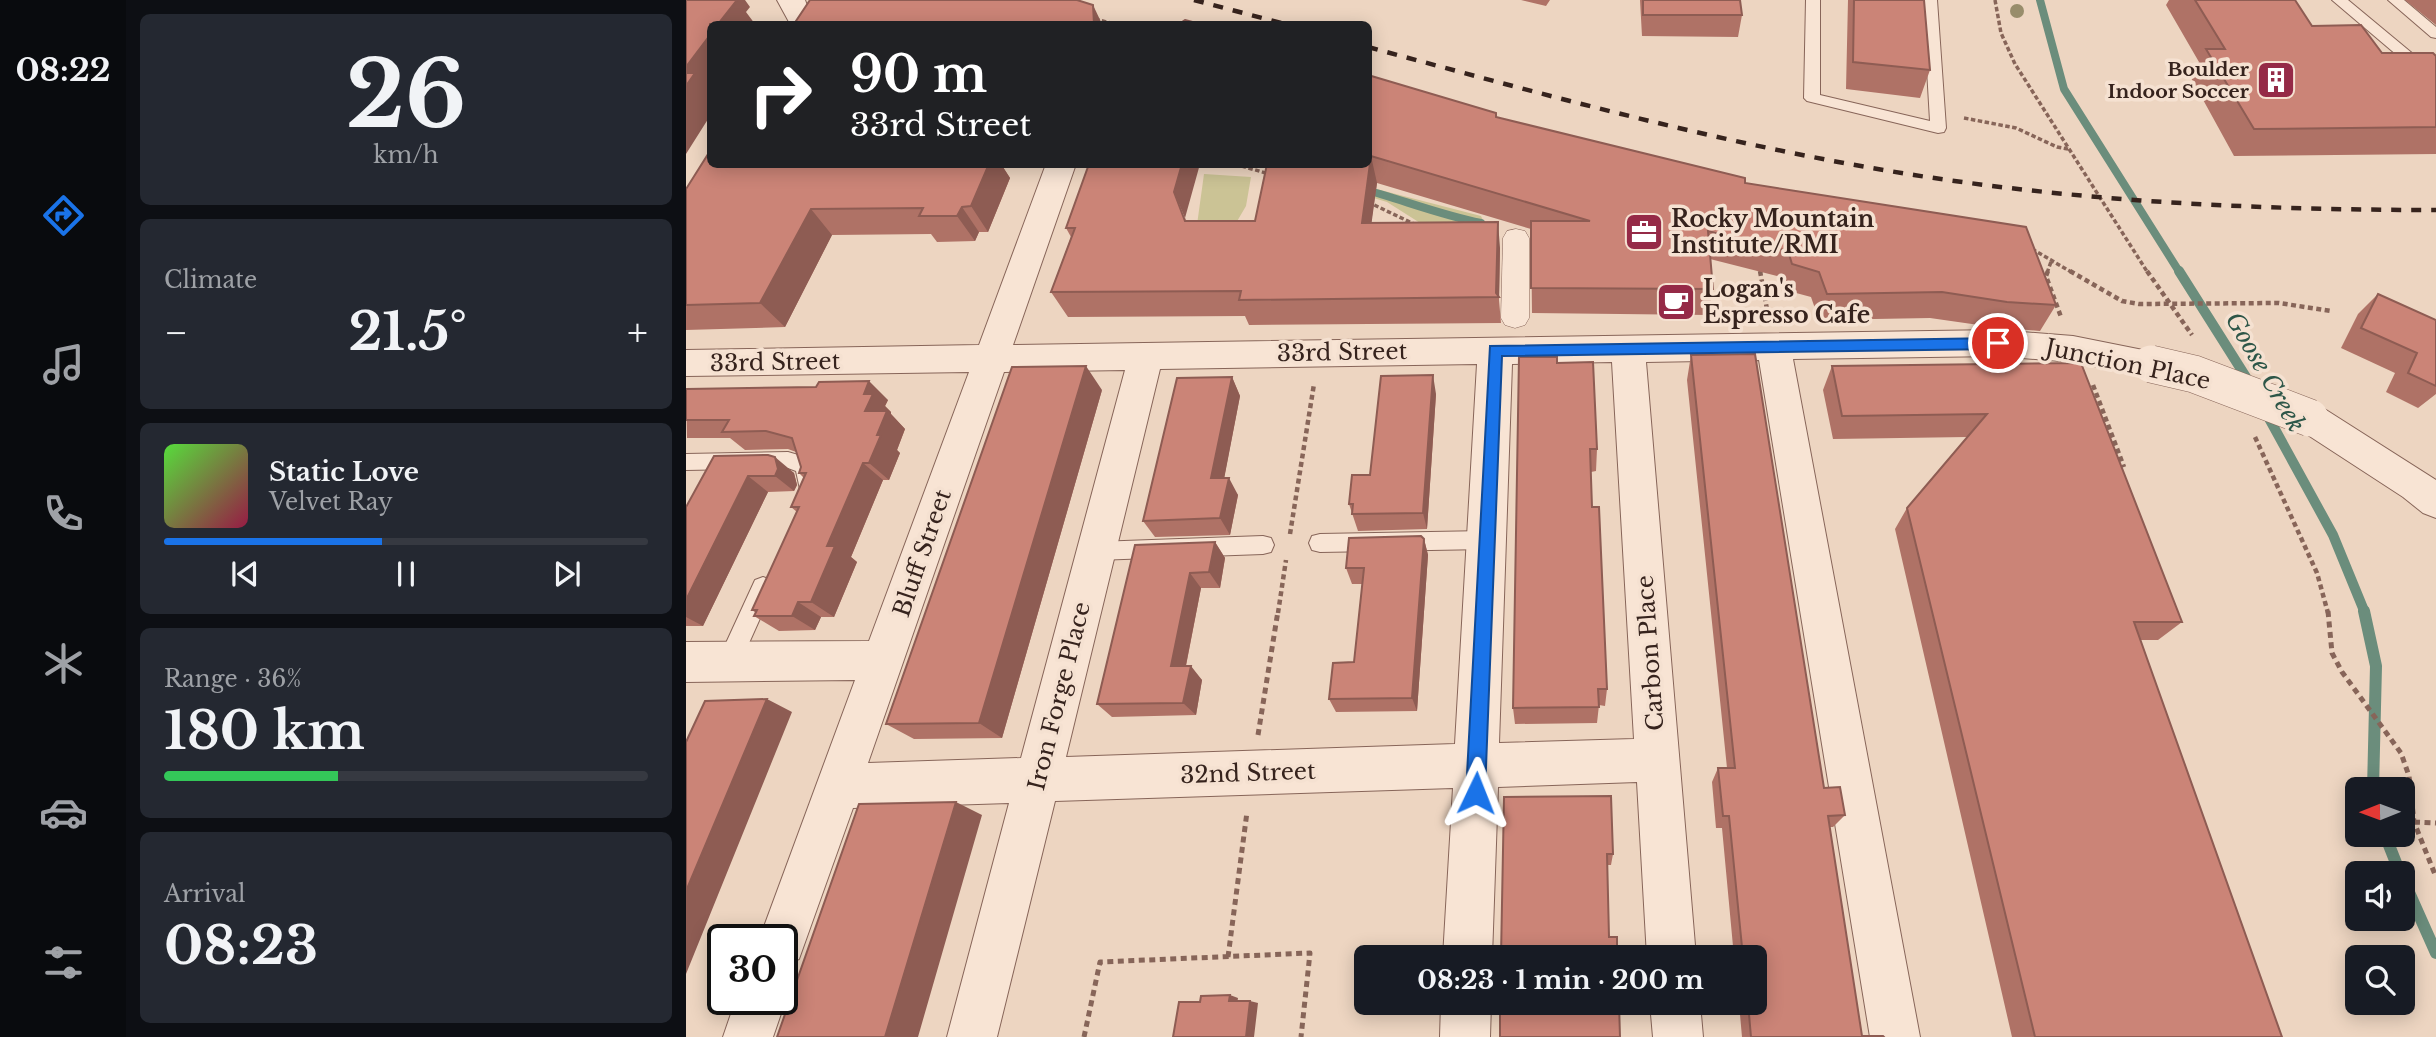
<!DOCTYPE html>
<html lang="en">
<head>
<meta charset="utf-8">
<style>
  :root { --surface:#171b24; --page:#242831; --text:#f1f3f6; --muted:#9ea1a6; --line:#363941; --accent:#1a73e8 }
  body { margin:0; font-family:"Libre Baskerville",serif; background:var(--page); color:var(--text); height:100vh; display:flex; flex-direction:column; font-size:26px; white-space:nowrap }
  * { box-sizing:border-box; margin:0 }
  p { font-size:23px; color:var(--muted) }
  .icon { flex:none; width:38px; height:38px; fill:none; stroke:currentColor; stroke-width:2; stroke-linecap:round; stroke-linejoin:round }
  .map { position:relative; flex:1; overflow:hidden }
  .side { display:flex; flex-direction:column; gap:14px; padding:14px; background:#0d0f14; width:560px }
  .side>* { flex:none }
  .top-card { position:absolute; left:21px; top:21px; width:665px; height:147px; border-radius:10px; box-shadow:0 4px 18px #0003; background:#202124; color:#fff; overflow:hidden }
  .needle { width:46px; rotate:269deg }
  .controls { position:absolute; left:1659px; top:777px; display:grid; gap:14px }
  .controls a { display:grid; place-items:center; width:70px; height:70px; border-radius:10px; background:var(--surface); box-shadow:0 4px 18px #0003; font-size:35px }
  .speed { position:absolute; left:21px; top:924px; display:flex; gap:14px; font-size:35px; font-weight:700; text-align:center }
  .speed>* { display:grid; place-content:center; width:91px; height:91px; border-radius:50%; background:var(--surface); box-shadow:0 4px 18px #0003; line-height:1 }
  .speed .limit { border:4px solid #111; border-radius:10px; background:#fff; color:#111 }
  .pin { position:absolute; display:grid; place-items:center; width:60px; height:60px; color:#fff; margin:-30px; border:4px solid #fff; border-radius:50%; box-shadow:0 2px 7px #0007 }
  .me { position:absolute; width:77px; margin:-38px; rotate:2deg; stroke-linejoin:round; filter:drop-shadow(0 0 5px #0008) }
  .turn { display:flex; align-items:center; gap:24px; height:147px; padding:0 28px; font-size:32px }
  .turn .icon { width:91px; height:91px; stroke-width:2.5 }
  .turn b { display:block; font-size:49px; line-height:60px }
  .big { font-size:52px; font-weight:800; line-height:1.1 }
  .side .tile { flex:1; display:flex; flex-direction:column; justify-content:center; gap:10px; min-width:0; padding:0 24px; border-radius:10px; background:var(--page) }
  .side .dial { align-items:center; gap:0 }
  .dial b { font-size:91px; line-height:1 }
  .song { display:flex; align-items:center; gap:21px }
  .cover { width:84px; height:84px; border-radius:10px; background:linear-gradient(135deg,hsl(110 70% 55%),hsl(340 70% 35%)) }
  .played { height:7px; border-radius:4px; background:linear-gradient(90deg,var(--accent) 45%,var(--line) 45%) }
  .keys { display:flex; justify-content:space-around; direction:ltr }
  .heat { display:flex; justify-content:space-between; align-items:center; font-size:38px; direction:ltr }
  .charge { height:10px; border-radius:5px; background:linear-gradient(90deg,#34c759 36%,var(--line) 0) }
  .trip { position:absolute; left:668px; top:945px; width:413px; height:70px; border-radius:10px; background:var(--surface); box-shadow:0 4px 18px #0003; font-weight:800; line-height:70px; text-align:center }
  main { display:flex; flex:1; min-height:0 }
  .tabs { display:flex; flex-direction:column; width:126px; justify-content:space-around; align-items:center; background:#090b0e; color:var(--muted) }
  .tabs .icon { width:49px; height:49px }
  .tabs .on { color:var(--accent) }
  .tabs b { font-size:32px; color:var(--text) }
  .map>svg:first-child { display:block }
</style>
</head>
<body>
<main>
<nav class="tabs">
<b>08:22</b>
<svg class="icon on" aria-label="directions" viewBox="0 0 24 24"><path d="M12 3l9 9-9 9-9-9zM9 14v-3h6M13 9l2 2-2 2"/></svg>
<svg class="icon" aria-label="music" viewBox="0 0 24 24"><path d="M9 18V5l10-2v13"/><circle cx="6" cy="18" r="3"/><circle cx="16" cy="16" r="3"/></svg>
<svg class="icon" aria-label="phone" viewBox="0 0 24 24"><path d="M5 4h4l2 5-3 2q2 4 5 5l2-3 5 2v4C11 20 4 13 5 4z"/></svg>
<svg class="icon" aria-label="climate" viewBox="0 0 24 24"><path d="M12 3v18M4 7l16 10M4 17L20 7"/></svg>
<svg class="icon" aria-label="car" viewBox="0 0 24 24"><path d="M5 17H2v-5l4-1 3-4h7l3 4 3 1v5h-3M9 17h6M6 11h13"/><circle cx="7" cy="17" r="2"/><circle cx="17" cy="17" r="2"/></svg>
<svg class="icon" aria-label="filters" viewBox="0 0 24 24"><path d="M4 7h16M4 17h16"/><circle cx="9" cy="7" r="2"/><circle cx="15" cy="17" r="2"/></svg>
</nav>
<section class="side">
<div class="tile dial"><b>26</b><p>km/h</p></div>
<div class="tile"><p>Climate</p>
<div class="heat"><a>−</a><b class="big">21.5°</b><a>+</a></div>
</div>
<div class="tile">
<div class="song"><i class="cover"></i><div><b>Static Love</b><p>Velvet Ray</p></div></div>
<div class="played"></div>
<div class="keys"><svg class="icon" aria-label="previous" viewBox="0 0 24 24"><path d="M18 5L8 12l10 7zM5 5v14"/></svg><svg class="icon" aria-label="pause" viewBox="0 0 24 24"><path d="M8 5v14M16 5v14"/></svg><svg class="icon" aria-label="next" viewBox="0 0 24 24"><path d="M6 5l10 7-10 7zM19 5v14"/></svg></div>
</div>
<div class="tile"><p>Range · 36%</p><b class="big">180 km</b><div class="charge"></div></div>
<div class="tile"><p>Arrival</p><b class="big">08:23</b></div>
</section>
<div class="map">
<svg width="1750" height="1037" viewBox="0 0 1750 1037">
  <rect width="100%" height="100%" fill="#edd5c1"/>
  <path fill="#cbc395" d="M518,174L565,177L560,206L543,235L510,232Z
    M644,177L795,216L803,234L742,228L701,202L641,184Z"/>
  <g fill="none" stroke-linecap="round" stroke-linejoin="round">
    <path stroke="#6b8d7c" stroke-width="8" d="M1354,0L1378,89L1494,273
      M677,189C717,200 755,215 795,223"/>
    <path stroke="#6b8d7c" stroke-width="10" d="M1493,271L1565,385
      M1579,411L1647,535L1679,613"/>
    <path stroke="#6b8d7c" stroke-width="12" d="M1678,611L1690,666L1687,789
      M1699,835L1714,873
      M1717,879L1750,953"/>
    <g stroke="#876559" stroke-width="2">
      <path id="service" d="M1120,0H1134V95L1244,121L1237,0H1251L1260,128L1258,132L1252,133L1121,101L1118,98Z
        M1646,0H1662L1750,73V86L1745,84Z
        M1702,0H1718L1750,27V38L1745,37Z
        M102,452L126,459L132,488L129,494L122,497L115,494L110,471L102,468L0,470V454Z
        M800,531L808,533L811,540L808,547L800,549L634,552L626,550L623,543L626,536L634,534Z
        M577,536L585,538L588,545L585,552L577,554L410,560L402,558L399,551L402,544L410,542Z
        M77,577L85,580L88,587L51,670L43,673L35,670L32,662L35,654L69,580Z"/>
    </g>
    <g stroke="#876559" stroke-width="1">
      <path id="pedestrian" d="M830,229L839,231L843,238V318L839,325L829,328L819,325L815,318L817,238L821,231Z"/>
    </g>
    <g stroke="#876559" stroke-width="2">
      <path id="minor" d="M91,0H119L125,16L121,22L112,24L103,22Z
        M360,164H390L327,345L1312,330L1387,336L1477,354L1482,364L1477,374L1465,377L1387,362L1312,356L1107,359L1234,1037H1184L1073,360L960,362L1010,957H961L951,782L812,787L806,957H757L767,788L369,801L311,1037H261L323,803L167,808L113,959L96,966V940H73L169,680L0,682V642L183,641L283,372L0,376V350L293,345ZM926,362L948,739L813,743L826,364ZM791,364L769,744L380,757L474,369ZM439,370L335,758L182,763L318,372Z
        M1624,403L1637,408L1750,480V518L1737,513L1717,497L1611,428L1606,418L1611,408Z
        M96,990L100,999L87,1037H37L50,999H96Z
        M755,1003H805L804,1037H754Z
        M964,1003H1014L1017,1037H967Z"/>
    </g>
    <path stroke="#876559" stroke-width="3.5" stroke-dasharray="4.5 2.5" stroke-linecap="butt" d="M1309,0L1315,33L1329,64L1462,273
      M409,19L428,24
      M1278,118L1330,128L1371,147L1382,149
      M549,164L583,174
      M682,202L728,224
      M1346,249L1387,273
      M1074,269L1075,273
      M1361,273L1366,259"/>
    <path stroke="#876559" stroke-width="4.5" stroke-dasharray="5 3.5" stroke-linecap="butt" d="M1074,271L1082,315
      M1362,271L1360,276L1375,317
      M1384,271L1436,301L1453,304L1593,303L1645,311
      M1461,271L1506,335
      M1407,385L1438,467
      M1569,437L1631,573L1642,613
      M604,534L628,384
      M592,613L600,560"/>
    <path stroke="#876559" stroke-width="5" stroke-dasharray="6 4.5" stroke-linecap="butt" d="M1642,611L1646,653L1656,672L1715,753L1723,776L1728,822L1750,877
      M572,735L592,611
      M1728,822L1750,823
      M542,957L561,812
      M398,1037L414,962L624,953L615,1037"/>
    <use href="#service" fill="#f8e4d4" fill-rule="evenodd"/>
    <use href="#pedestrian" fill="#f8e4d4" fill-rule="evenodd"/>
    <use href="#minor" fill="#f8e4d4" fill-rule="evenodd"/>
    <path stroke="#36231d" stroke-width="4.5" stroke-dasharray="10 10" stroke-linecap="butt" d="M508,0L599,24
      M682,47C863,96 1043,146 1228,175C1401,202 1575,210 1750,210"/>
    <g stroke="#876559" stroke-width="38" stroke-linecap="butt">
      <path id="minor-bridge" d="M1465,364L1508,374L1624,418"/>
    </g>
    <use href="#minor-bridge" stroke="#f8e4d4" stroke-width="37"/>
  </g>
  <circle fill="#988d6b" cx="1331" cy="11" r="7"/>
  <path fill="#af7266" d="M835,0H864L860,6Z
    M954,0H1054L1056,15L1052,37L956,36Z
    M1162,0H1238L1244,70L1234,98L1160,89Z
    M1483,0H1609L1626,26L1696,53L1750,56V154L1548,156L1504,76L1513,62L1480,5Z
    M1719,0H1750V25Z
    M682,75L810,113V117L1059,183L1370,305L1354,331L1307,327L1244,318L1133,320L1125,297L1099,290L1095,277L1024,259L1027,289L1022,315L846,313L845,229L691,183L685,223L814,248L813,300L815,323L563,325L559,316L382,317L365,292L385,237L380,228L499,218L500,221H569L682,164Z
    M303,164H315L324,178L302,232H293L289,241L251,242L245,234L146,235L99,327L0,330V189Z
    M1692,294L1750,320V394L1732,408L1700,392L1709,373L1655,348L1672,314Z
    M1005,355L1138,788L1159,815L1147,827H1144L1176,1036L1198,1037H1056L1053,1003H1069V957H1048L1036,828H1030L1026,782L1032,768H1041L1001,380Z
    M871,363L911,449L910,471L905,472L906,507L921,689L919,706L913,705L911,723L829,724L827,708Z
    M1395,363L1496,622L1472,640H1454L1596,1037H1326L1209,529L1221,508L1281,437L1147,439L1137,390L1146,366Z
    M546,377L554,396L538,478L552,495L544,535L469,537L457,521Z
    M0,389L202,400L199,406L205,412V414L219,429L211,450L214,453L203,480H197L165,557L171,562L148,617H135L129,630L93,631L68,616L70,613L66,610L111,512L105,507L118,478L113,473L115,467L110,452L102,449L59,450L44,438H1Z
    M416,390L316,738L228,739L200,724Z
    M750,394L741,529L672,531L663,504L684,475Z
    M82,455L108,473L111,485L108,491L82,492L17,626H0V507Z
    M738,539L742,555L731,711L650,712L643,699L668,662L676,584H666L660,568Z
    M529,542L539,558L534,588H515L500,666L516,680L510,715L426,717L411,704L449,545Z
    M818,797L927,854L925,865H921L923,937Z"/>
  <path fill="#8e5c53" d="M25,0H59L64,7L60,12L69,24H32Z
    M407,5L416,24H408Z
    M24,35V116L0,154V67Z
    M685,156L691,183L682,249L676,223Z
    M303,164H315L324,178L302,232L285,206Z
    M496,164H514L499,218L511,247L488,192Z
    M276,207L293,232L289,241L271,216Z
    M125,209L146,235L99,327L74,303Z
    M812,222L814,248L813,300V297H811Z
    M400,366L416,390L316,738L293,723Z
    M747,375L750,394L741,529L737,513Z
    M546,377L554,396L535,495L525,478Z
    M183,381L202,400L199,406L205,412V414L219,429L211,450L214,453L203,480L183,463L178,394Z
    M89,457L108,473L111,485L108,491L89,476Z
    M177,463L197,480L165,557L171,562L148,617L125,602L141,546Z
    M62,476L82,492L17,626L0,617V600Z
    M543,478L552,495L544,535L534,518Z
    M738,539L742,555L731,711L726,698Z
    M529,542L539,558L534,588L523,572Z
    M504,573L515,588L497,680L485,666Z
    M112,602L135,617L129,630L106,616Z
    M505,666L516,680L510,715L497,703Z
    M81,699L106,712L0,974V891Z
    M270,802L296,815L232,1037H199Z
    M544,995L552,998L551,1004L543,1001Z
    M564,1001L572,1003L568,1037H560Z"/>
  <path fill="#cb8477" stroke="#8e5c53" stroke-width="2" d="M0,0H51L32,24H24V35L0,67Z
    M124,0H391L407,5L408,24H108Z
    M957,0H1054L1056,15H957Z
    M1168,0H1238L1244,70L1167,62Z
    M1509,0H1609L1626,26L1675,25L1696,53H1747L1750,56V127L1568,129L1520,49H1539Z
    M499,20L514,24H493Z
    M0,73H9L0,86Z
    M682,75L810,113V117L1059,178V183L1340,227L1370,305L1321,302L1256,292L1141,294L1133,272L1106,264L1102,251L1022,231L1027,289L845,288V221H904L685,156L676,223L812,222L810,293L813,297L553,300L555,291L365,292L389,228H380L403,164H496L488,192L499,221H569L581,164H682Z
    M24,151V164H303L285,206L276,207L271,216H233L237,208L125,209L74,303L0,305V189Z
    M1692,294L1750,320V386L1722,373L1731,353L1675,328Z
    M1069,354L1138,788L1154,787L1159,815L1142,816L1176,1036H1197L1198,1037H1065L1062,1003H1069V957H1057L1043,816H1037L1032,768H1049L1005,355Z
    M833,357H871V363L907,362L911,449H904L906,507H913L921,689H912L913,707L827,708Z
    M1395,363L1496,622H1448L1596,1037H1349L1221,508L1301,414L1156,416L1146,366Z
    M400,366L293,723L200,724L326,367Z
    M747,375L737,513L666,514L667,504H663L666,475H684L695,376Z
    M546,377L525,478H543L534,518L457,521L491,378Z
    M183,381L178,394H187L179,411H201L191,435H195L183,463H177L141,546H149L125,602H112L106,616H68L71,610H66L113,507H105L120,473H113L115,467L106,438L80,431L36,432L43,420H0V389L130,387L133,382Z
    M82,455L89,457L92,469L89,476H62L0,600V507L28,456Z
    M735,536L738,539L726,698L643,699L647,663L668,662L678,568H660L663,538Z
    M529,542L523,572L504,573L485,666H505L497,703L411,704L449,545Z
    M81,699L0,891V742L19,701Z
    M925,796L927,854H921L923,937H931V957H815L818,797Z
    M270,802L199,1037H91L173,804Z
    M544,995L543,1001H564L560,1037H487L493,1002H514L515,996Z
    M814,1003H933L934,1037H814Z"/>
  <path fill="#1a73e8" stroke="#114b97" stroke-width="2" d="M1312,338L1319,343L1312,349L816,356L799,793L796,799L790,802L783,799L780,793L804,346Z"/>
  <defs>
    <g id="building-square" transform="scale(2.0125)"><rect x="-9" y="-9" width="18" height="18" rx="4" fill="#952a47" stroke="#f5e1d1"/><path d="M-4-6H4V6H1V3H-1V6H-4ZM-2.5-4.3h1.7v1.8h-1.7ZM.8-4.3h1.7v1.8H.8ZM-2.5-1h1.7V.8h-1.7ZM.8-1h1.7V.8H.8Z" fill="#fff"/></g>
    <g id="office-square" transform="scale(2.0125)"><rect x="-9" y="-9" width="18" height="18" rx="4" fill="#952a47" stroke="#f5e1d1"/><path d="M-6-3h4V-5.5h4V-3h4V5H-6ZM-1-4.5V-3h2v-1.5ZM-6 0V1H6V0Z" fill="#fff"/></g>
    <g id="cafe-square" transform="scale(2.0125)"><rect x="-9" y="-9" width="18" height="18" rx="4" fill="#952a47" stroke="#f5e1d1"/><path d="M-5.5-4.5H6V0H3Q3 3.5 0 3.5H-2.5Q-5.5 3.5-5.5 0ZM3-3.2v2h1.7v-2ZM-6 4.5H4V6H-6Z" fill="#fff"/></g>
  </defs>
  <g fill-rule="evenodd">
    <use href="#building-square" x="1590" y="80"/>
    <use href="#office-square" x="958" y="232"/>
    <use href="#cafe-square" x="990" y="302"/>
  </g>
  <g text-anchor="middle" stroke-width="7" stroke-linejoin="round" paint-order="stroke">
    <g font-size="19" font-weight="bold" fill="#36231d" stroke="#f5e1d1" text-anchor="end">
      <text x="1563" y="76">Boulder<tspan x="1563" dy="22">Indoor Soccer</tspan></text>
    </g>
    <g font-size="23" font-weight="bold" fill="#36231d" stroke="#f5e1d1" text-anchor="start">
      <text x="985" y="227">Rocky Mountain<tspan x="985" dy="26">Institute/RMI</tspan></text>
      <text x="1017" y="297">Logan's<tspan x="1017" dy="26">Espresso Cafe</tspan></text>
    </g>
    <g font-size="23" fill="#36231d" stroke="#f5e1d1">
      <text transform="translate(656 352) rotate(-1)" y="8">33rd Street</text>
      <text transform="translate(89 362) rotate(-1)" y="8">33rd Street</text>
      <text transform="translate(1442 364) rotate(12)" y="8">Junction Place</text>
      <text transform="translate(236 553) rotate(-71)" y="8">Bluff Street</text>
      <text transform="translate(964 653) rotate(-94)" y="8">Carbon Place</text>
      <text transform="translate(373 696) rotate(-76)" y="8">Iron Forge Place</text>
      <text transform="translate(562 773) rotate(-2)" y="8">32nd Street</text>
    </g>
    <g font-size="24" font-style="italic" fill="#2d5648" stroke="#f5e1d1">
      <text transform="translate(1579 372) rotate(60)" y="8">Goose Creek</text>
    </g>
  </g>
</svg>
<div class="controls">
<a><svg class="needle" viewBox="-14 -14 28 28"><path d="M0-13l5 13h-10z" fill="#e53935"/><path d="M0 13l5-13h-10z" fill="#9ea1a6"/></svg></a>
<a><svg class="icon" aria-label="sound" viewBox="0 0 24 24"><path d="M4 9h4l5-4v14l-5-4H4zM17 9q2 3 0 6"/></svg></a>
<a><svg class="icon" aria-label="search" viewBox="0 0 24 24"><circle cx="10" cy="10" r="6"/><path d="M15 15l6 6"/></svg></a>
</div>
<div class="speed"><div class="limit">30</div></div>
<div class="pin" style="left:1312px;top:343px;background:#d93025"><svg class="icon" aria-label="arrive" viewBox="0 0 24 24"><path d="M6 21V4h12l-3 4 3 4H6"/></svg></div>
<svg class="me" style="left:790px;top:793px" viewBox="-20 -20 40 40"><path d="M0-17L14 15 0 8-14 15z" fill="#1a73e8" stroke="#fff" stroke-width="4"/></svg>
<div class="trip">08:23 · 1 min · 200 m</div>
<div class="top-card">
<div class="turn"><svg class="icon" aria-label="right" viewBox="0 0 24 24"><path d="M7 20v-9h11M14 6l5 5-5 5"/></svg><div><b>90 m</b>33rd Street</div></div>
</div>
</div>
</main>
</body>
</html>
